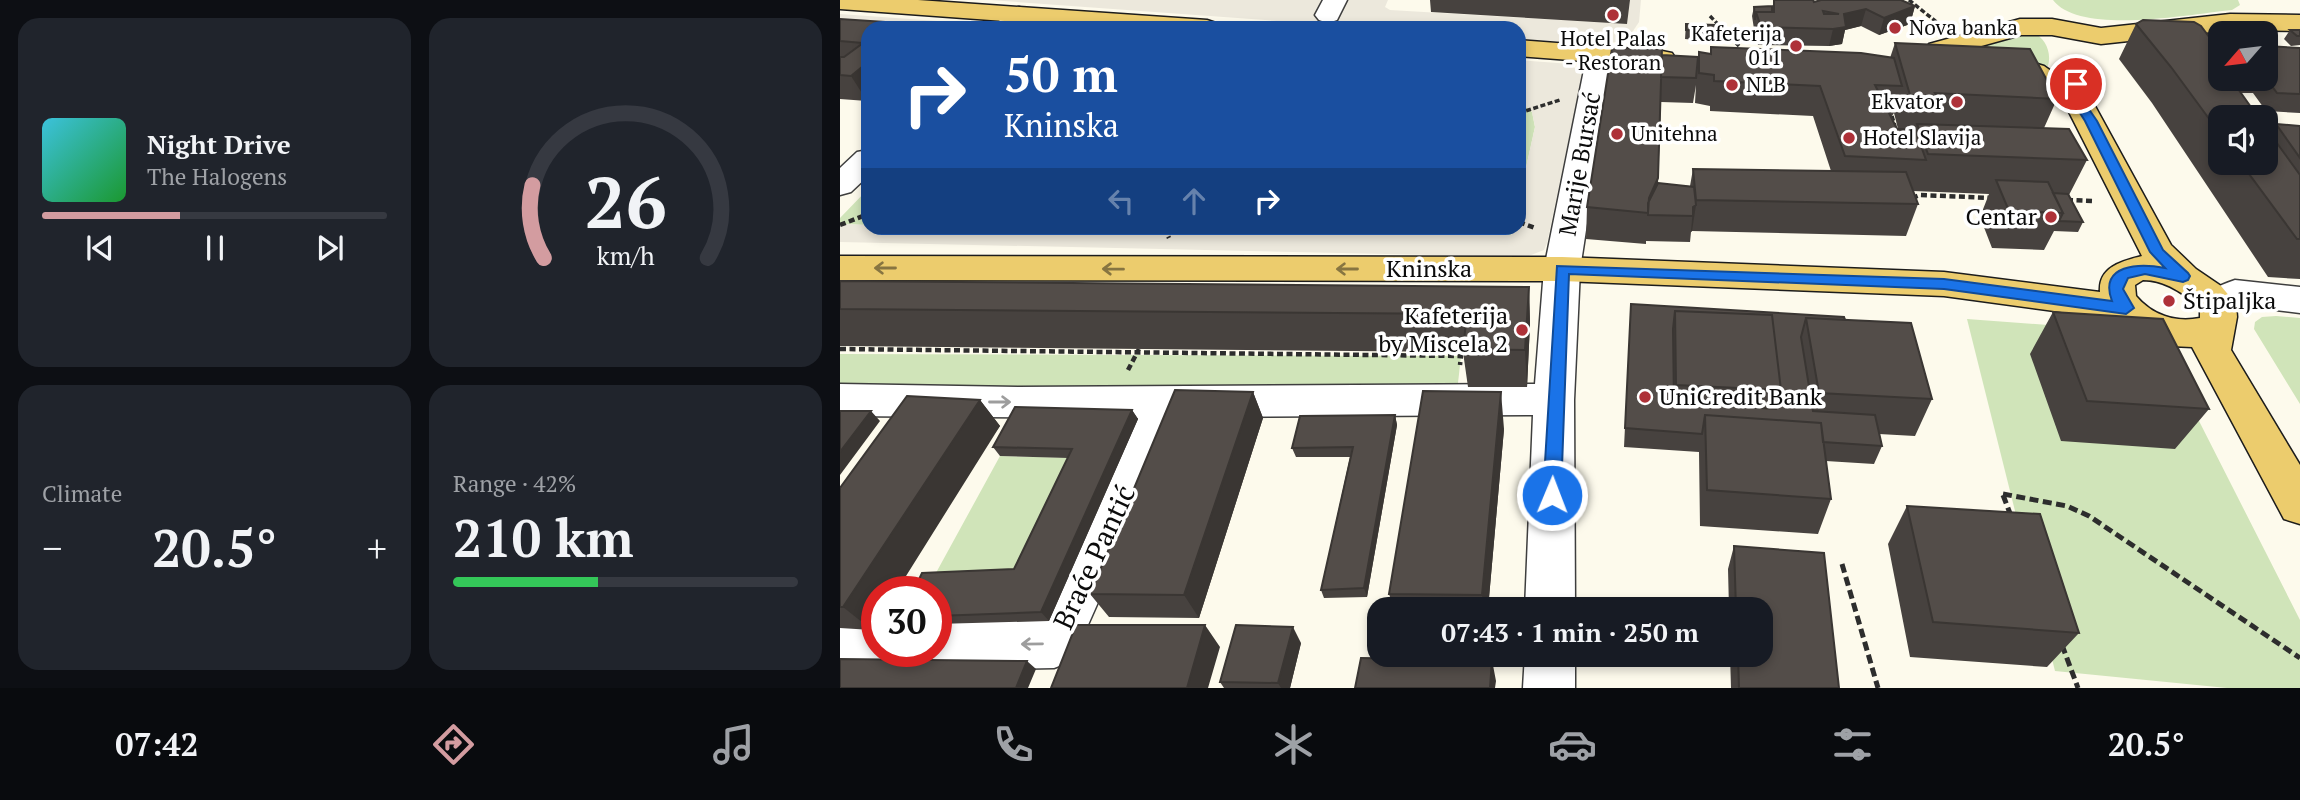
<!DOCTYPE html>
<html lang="en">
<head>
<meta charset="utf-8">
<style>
  :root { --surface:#171b24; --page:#20242c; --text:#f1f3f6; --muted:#9ea1a6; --line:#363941; --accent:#d39ca0 }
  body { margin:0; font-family:"PT Serif",serif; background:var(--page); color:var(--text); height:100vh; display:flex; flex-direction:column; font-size:26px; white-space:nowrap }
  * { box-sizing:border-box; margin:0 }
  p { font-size:23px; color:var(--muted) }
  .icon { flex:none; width:38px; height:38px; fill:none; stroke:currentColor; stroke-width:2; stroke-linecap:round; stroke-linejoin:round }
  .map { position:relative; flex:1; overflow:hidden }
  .panel { display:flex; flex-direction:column; gap:18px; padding:18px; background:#0d0f14; width:840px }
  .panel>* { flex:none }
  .hud { position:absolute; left:21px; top:21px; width:665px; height:214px; border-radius:21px; box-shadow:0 4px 10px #0003; background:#1a4fa0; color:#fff; overflow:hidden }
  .needle { width:46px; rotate:242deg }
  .fabs { position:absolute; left:1368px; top:21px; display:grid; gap:14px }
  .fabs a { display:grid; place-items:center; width:70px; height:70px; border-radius:14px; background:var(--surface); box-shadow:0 4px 10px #0003; font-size:35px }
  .speed { position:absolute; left:21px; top:576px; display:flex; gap:14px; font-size:35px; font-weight:700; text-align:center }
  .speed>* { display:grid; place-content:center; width:91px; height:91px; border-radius:50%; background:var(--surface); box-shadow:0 4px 10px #0003; line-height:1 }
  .speed .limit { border:10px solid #d22; background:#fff; color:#111 }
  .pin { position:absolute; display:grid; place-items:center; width:60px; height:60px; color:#fff; margin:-30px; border:4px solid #fff; border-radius:50%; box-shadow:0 2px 7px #0007 }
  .me { position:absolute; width:77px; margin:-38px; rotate:1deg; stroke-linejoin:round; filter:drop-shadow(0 0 5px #0008) }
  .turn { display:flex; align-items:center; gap:24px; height:147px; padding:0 28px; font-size:32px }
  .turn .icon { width:91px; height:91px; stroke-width:2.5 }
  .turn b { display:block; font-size:49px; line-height:60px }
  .lanes { display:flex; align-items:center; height:66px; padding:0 28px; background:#0003; justify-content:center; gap:35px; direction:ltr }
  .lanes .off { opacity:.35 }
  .big { font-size:52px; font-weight:800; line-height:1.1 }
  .panel .card { flex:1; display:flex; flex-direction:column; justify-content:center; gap:10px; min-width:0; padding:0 24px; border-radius:21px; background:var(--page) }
  .panel .dial { align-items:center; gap:0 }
  .dial svg { height:182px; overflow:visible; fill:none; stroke:var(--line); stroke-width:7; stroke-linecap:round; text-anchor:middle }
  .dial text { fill:var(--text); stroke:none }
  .song { display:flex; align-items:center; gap:21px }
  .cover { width:84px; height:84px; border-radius:10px; background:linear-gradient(135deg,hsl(190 70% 55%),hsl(130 70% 35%)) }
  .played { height:7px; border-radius:4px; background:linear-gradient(90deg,var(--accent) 40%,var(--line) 40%) }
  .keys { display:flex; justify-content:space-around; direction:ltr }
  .heat { display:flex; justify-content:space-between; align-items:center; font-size:38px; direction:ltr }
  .charge { height:10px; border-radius:5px; background:linear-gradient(90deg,#34c759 42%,var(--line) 0) }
  .panel .tiles { flex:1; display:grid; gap:18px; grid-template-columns:repeat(2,1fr) }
  .trip { position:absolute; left:527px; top:597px; width:406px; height:70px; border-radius:21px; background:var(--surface); box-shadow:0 4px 10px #0003; font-weight:800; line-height:70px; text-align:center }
  .tab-bar { display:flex; height:112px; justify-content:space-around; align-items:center; background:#090b0e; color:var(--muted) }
  .tab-bar .icon { width:49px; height:49px }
  .tab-bar .active { color:var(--accent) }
  .tab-bar b { font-size:32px; color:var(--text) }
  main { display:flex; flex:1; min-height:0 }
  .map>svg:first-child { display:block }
</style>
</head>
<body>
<main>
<section class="panel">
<div class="tiles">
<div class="card">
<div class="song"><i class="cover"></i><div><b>Night Drive</b><p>The Halogens</p></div></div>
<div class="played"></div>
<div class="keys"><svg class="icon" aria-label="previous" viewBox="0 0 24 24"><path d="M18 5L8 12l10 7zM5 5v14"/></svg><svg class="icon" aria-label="pause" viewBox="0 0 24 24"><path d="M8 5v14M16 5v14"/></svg><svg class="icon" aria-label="next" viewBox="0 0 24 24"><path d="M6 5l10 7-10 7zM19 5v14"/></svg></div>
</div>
<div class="card dial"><svg viewBox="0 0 100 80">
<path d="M14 69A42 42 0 1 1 86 69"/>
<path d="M14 69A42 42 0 0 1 9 37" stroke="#d39ca0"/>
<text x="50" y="56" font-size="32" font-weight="700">26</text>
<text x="50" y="72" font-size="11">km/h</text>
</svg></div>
<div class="card"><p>Climate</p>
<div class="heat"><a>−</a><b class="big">20.5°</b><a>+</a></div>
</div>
<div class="card"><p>Range · 42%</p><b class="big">210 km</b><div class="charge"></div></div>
</div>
</section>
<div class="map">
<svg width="1460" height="688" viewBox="0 0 1460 688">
  <rect width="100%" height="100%" fill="#fdfaec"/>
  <path fill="#d0e4b9" d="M1213,0H1398L1400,5L1392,10C1350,14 1240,36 1213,0Z
    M1190,32C1205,36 1212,52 1208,66L1133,50L1139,44Z
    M679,101L692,112L695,127L679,199Z
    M28,189V225L0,224V218Z
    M415,228H673L671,235H565Z
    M1436,316L1460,318V404L1414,329L1415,322L1422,317Z
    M1127,319L1248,328L1324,352L1460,620V688H1387L1215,671Z
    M0,354L621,356L617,392L0,390Z
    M160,456L239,458L182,578L91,582Z"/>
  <path fill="#ece8dc" d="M150,0H548L545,7L550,10L787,24L790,0H801L799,22L791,34L776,42L756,44L679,39V28H534Z
    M0,14L139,24L144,28H28L0,42Z
    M679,60L731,64L742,76L707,243L704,250L686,257L0,242V224L28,225V228L294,231L307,228H415L565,235H671L673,228H679V199L695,127L692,112L679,101Z"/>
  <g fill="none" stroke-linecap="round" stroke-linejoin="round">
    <g stroke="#3e3e3e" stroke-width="3">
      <path id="minor" d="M483,0H507L497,20L488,23L479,20L475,15Z
        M179,7L188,10L192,15L180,28H152L170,10Z
        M760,47L770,49L773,55L740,269L734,400L735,609H685L693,415L340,417L232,661L214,668L96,670L78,663L73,651H96V622L199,620L298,418L0,416V384L178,387L695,384L704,269L747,55L750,49Z
        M28,150V176L11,192L0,195V168L17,152Z
        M1395,280L1460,287V313L1401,306L1378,317L1365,313L1360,304C1368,290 1380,285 1395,280Z
        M0,624H37V651H61L55,665L37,672H0Z
        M685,654H735V688H683Z"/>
    </g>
    <g stroke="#1c1c1c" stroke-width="3">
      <path id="major" d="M0,0H78L367,20L376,23L380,28H259L0,9Z
        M1390,14L1460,15V31L1390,30L1261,44L1212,35H1181L1098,58L1089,56L1085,50L1089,44L1180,19H1212L1261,28Z
        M679,40L822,51L832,53L836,59L832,65L822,67L679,56Z
        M1157,52L1204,66L1218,76L1228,73L1238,75L1331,245L1356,269L1381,286L1396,304L1397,317L1391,350L1460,465V524L1444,519L1352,347L1330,346L1300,337L1274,319L1104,296L722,281L0,280V256L722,257L1104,272L1260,292C1258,267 1282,261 1302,256L1227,108L1184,78L1147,66L1143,60L1147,54ZM1303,280C1325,280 1344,293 1360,308V318C1335,323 1312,315 1296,296L1295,285Z"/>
    </g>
    <path stroke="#2d2d2d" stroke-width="3.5" stroke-dasharray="5 2.5" stroke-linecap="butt" d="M1069,0L1099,24
      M870,16L899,46
      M679,113L720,100
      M1052,116L1055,126"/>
    <path stroke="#2d2d2d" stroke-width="4.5" stroke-dasharray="6 3.5" stroke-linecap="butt" d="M1072,198L1080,195L1152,198
      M1227,200L1254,201
      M679,222L695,228
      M0,225L28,214
      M324,228L329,238
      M0,349L621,356L620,365
      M288,370L299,349"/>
    <path stroke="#2d2d2d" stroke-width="5" stroke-dasharray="9 4.5" stroke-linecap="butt" d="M1163,494L1227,506L1249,516L1460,658
      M1163,495L1171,516
      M1002,564L1038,688
      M1222,645L1238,688"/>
    <use href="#minor" fill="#fff" fill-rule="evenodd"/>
    <use href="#major" fill="#eccc6d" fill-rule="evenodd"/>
  </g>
  <path fill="#47423f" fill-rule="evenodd" d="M590,0H790L787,24L591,12Z
    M934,0L974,2L1075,6L1070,24L1039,35L1021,26L1005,30L1002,44L989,46L918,45L914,29L912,16L914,7L932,9Z
    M0,19L77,24L27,101L0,99Z
    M846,24L877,32L876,42L845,39Z
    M1296,24L1375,45L1376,43H1381V79H1426L1460,48V113L1426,111L1413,93H1401L1381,117V163H1426L1430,133L1436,124L1460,126V279L1428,277L1312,103L1279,59Z
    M1450,30H1460V45L1451,46L1444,39Z
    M1055,43L1217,99L1204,128L1247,160L1229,195L1243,222L1238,232L1214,231L1204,250L1152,248L1140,217L1149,194L1073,191L1078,204L1066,236L852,231L851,232L850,242L806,241V244L746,239L747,207L822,55L858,57L871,54L1050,58ZM856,85L855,103L870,106V111L973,116L991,171L853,169L850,186L818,184L821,102L853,103ZM1054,113L1058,129L1051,116H1052Z
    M0,281L689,287L690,324L687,387H628L623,352L0,346Z
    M791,304L1005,320L1092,399L1075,436L1039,434L1042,446L1034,464L986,461L991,499L978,534L860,526L859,452L784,447Z
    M1213,312L1369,409L1335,449L1221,441L1190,354Z
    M413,392L423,418L359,618L269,617L250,594Z
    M140,400L160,426L37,592V622L32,630L0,628V488Z
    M292,410L298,419L209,621L96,624V592L174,569L228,458L160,456L153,447Z
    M555,415L557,425L527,597L484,598L481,590L510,457H456L452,448Z
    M664,429L648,609H554L549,594Z
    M1067,506L1239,633L1207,667L1070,657L1048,544Z
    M894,546L999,688H891L890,654H920V609H889L888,569Z
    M461,643L450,688H384L380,682Z"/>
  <path fill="#3a3633" d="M1075,6L1070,24L1039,35L1044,18Z
    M1026,9L1021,26L1005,30L1002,44L989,46L993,29L1004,14Z
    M28,62V100L27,101L11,76Z
    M818,178L815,210L807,212L809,198Z
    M856,205L852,231L851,232L853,207Z
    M292,228H306L294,231Z
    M689,287L690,324L687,387L685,350Z
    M413,392L423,418L359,618L344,595Z
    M661,392L664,429L648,609H644L642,595Z
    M140,400L160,426L56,592H37V622L32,630L3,607Z
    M292,410L298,419L209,621L201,612Z
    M31,411L40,421L0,475V452Z
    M555,415L557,425L527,597L524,588Z
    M365,625L380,647L368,688H347Z
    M453,627L461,643L450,688H441L438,683Z
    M652,660L656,681L655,688H650Z
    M187,661L196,669L188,688H176Z"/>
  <path fill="#534d49" stroke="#3a3633" stroke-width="2" fill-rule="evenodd" d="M934,0H973L974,2L981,0H1061L1075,6L1044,18L1026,9L1004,14L1006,27L993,29L921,27L916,12H934ZM983,11L999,14H984Z
    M932,6V12H916L915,20L914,7Z
    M0,19L77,24L72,28H28V62L11,76L0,75V57H4L23,43L0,41Z
    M1303,20L1354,22L1361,26L1381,53V79H1391L1418,117H1381V135L1331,67L1296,24Z
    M846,24L876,25L877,32L846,30Z
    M1450,30H1460V36H1457Z
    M1055,43L1190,49L1217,99L1095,93L1097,96L1070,95Z
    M1426,46L1460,48V94L1437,93L1426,78Z
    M871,47L1021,53L1054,58L1062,86L1035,85L1057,129H1075L1086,160L1005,156L980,86L874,81V75L859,73V52L871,54Z
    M772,48L822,49L818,178L809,198L808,213L747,207Z
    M822,55L858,57L856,78L821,77Z
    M1077,124L1229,129L1247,160L1088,154Z
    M1436,124L1460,126V158Z
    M1426,128L1460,175V239H1457L1401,163H1426Z
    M853,169L1066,172L1078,204L856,200Z
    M1156,180L1208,182L1223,213L1169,211Z
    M818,183L854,187L856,205L853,207V216L808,215V203Z
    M1213,193L1228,194L1243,222L1219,221L1223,213Z
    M0,281L689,287L685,350L623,349L627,314L0,309Z
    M791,304L1004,317L1005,320L966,318L961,337L973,411L1035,415L1042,446L983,442L981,423L865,415L862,434L785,428ZM835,311L932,315L941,390L936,409L834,403L833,329Z
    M835,311L932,315L941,390L836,385Z
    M1213,312L1323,319L1369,409L1247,401Z
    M966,318L1071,323L1092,399L979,393Z
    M335,390L413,392L344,595L250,594Z
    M583,391L661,392L642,595L549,594Z
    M67,396L140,400L3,607H0V488Z
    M175,407L292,410L201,612L96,616V592H73L82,573L174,569L232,449L153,447Z
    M0,411H31L0,452Z
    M555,415L524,588L481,590L513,447L452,448L460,416Z
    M865,415L981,423L991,499L867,490Z
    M1067,506L1200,514L1239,633L1093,622Z
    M894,546L984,553L999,688H899L898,654H920V609H896Z
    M236,625H365L347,688H211Z
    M396,625L453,627L438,683L380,682Z
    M521,658L652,660L650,688H515Z
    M0,659L187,661L176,688H0Z"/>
  <defs><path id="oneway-shaft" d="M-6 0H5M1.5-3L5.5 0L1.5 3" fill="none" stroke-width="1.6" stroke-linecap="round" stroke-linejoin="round" transform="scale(1.75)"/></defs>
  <g stroke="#877541">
    <use href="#oneway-shaft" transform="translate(45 268) rotate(180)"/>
    <use href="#oneway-shaft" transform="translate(273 269) rotate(-179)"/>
    <use href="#oneway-shaft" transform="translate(507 269) rotate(180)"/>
  </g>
  <g stroke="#9d9d9d">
    <use href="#oneway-shaft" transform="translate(160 402)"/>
    <use href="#oneway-shaft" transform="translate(192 644) rotate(179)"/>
  </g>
  <path fill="#1a73e8" stroke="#114b97" stroke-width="2" d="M1232,81L1242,84L1244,102L1257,121L1323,250L1348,273L1350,276L1348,280L1343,282L1305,274L1288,278L1283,289L1294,308L1286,314L1104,289L729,274L721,495L718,501L712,503L705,501L703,495L717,266L1104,279L1272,301C1258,264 1300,263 1325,268L1310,252L1245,121L1233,102Z"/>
  <g fill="#ae3138" stroke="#fff" stroke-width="2.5">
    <circle cx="773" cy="15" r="7"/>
    <circle cx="1055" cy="28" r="7"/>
    <circle cx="956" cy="46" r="7"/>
    <circle cx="892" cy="85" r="7"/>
    <circle cx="1117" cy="102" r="7"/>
    <circle cx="777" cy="134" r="7"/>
    <circle cx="1009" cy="138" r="7"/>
    <circle cx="1211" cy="217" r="7"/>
    <circle cx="1329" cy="301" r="7"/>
    <circle cx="682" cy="330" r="7"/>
    <circle cx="805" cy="397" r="7"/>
  </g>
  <g text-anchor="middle" stroke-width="7" stroke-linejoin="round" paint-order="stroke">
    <g font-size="21" fill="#0b0b0b" stroke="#fff" text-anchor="start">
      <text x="1069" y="35">Nova banka</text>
      <text x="942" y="41" text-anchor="end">Kafeterija<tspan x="942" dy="24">011</tspan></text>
      <text x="773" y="46" text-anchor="middle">Hotel Palas<tspan x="773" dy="24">- Restoran</tspan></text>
      <text x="906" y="92">NLB</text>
      <text x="1103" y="109" text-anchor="end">Ekvator</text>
      <text x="791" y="141">Unitehna</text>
      <text x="1023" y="145">Hotel Slavija</text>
    </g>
    <g font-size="24" fill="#0b0b0b" stroke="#fff">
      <text transform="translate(740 164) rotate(-80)" y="8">Marije Bursać</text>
      <text x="589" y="277">Kninska</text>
    </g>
    <g font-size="24" fill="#0b0b0b" stroke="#fff" text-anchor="end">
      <text x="1197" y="225">Centar</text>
      <text x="1343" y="309" text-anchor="start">Štipaljka</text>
      <text x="668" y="324">Kafeterija<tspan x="668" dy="28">by Miscela 2</tspan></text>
      <text x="819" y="405" text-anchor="start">UniCredit Bank</text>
    </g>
    <g font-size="28" fill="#0b0b0b" stroke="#fff">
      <text transform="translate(254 557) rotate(-65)" y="10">Braće Pantić</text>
    </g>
  </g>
</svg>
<div class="fabs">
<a><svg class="needle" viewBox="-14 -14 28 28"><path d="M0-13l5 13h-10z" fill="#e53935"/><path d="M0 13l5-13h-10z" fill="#9ea1a6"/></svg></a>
<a><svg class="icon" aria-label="sound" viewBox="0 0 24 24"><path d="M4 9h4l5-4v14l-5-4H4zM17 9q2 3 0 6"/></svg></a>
</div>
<div class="speed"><div class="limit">30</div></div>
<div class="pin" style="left:1236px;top:84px;background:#d93025"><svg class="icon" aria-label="arrive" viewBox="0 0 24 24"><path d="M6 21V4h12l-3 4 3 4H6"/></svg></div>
<svg class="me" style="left:712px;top:495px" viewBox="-20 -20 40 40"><circle r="17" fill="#1a73e8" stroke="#fff" stroke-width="3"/><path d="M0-11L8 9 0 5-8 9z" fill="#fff"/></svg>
<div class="trip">07:43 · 1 min · 250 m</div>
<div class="hud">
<div class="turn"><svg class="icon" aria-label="right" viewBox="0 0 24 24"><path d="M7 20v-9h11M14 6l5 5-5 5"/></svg><div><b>50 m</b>Kninska</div></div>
<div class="lanes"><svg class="icon off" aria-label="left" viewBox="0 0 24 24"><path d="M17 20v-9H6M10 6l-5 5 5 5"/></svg><svg class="icon off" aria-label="ahead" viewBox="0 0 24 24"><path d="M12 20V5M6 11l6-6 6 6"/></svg><svg class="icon" aria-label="right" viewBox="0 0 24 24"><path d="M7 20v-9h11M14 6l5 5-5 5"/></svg></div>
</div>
</div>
</main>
<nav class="tab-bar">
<b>07:42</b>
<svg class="icon active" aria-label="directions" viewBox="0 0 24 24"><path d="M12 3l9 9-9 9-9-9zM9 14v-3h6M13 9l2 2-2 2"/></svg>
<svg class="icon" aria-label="music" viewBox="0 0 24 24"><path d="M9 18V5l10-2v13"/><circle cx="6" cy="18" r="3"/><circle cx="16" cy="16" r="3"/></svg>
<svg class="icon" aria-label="phone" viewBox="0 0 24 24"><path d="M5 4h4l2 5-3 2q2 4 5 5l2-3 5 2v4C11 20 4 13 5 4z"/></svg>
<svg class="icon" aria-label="climate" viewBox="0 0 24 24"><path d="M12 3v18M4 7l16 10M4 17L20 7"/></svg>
<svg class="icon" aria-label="car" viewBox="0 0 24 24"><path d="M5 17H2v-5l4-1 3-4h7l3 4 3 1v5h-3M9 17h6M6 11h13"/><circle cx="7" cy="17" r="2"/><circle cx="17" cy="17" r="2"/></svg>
<svg class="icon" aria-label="filters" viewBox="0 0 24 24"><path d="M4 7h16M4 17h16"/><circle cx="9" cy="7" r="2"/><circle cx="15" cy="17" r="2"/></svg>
<b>20.5°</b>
</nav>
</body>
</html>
